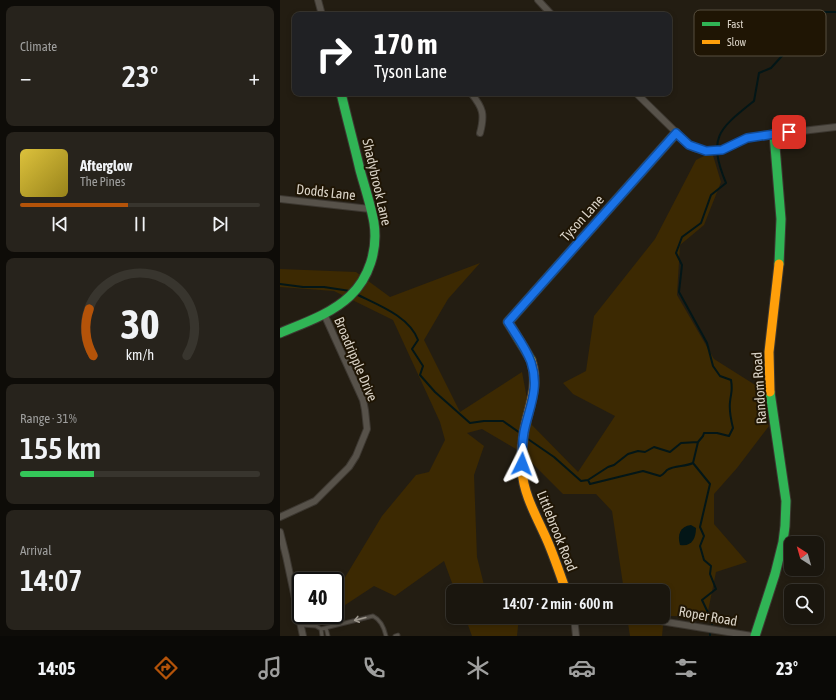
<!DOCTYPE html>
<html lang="en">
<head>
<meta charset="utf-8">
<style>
  :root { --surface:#1a160e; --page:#27231c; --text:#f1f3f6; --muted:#9f9f9e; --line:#38352e; --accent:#b45309 }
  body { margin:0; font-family:"Asap Condensed",sans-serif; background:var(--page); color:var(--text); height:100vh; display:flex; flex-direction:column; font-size:15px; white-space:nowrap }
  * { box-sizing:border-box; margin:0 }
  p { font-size:13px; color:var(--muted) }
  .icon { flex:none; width:22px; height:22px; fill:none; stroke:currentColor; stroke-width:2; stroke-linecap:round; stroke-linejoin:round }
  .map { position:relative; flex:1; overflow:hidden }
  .panel { display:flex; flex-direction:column; gap:6px; padding:6px; background:#0e0c08; width:280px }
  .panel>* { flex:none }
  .hud { position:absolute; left:12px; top:12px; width:380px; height:84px; border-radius:8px; box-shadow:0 2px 6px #0003,0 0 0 1px var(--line); background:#202124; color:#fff; overflow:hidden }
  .needle { width:26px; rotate:323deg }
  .controls { position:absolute; left:504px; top:536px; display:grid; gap:8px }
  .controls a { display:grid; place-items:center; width:40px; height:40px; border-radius:8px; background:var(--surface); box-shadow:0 2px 6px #0003,0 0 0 1px var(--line); font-size:20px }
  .speed { position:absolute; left:12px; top:572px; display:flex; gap:8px; font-size:20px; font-weight:700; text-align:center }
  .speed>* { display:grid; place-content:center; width:52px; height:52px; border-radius:50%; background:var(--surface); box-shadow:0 2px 6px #0003,0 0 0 1px var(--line); line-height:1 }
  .speed .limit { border:2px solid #111; border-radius:6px; background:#fff; color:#111 }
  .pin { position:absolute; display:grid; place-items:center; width:34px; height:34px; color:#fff; margin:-17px; border-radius:8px; box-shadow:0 2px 6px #0006 }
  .me { position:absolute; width:44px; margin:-22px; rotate:3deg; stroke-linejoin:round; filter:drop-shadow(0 0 3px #0008) }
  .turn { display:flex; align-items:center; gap:14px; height:84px; padding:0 16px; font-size:18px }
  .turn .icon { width:52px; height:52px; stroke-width:2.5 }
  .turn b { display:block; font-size:28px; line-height:34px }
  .big { font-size:30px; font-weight:600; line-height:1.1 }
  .panel .tile { flex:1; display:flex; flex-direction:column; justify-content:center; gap:6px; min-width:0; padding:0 14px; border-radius:8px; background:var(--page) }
  .panel .dial { align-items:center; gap:0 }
  .dial svg { height:104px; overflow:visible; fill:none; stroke:var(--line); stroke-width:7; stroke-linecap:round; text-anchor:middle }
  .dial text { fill:var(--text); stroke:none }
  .song { display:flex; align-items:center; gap:12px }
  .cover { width:48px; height:48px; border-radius:6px; background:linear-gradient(135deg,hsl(50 70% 55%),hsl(50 70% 35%)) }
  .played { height:4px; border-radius:2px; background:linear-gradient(90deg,var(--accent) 45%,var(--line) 45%) }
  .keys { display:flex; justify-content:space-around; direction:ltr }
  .heat { display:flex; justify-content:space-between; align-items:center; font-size:22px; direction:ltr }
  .charge { height:6px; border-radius:3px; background:linear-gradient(90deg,#34c759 31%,var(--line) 0) }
  .trip { position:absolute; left:166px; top:584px; width:224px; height:40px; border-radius:8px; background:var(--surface); box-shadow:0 2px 6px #0003,0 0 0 1px var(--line); font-weight:600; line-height:40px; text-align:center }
  .tabs { display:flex; height:64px; justify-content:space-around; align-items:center; background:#0a0906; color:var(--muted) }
  .tabs .icon { width:28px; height:28px }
  .tabs .selected { color:var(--accent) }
  .tabs b { font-size:18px; color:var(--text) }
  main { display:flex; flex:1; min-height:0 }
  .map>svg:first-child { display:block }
</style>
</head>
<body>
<main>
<section class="panel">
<div class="tile"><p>Climate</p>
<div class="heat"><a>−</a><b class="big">23°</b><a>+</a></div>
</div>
<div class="tile">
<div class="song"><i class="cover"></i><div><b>Afterglow</b><p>The Pines</p></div></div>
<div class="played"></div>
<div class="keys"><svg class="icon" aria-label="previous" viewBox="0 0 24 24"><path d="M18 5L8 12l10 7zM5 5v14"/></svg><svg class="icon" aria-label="pause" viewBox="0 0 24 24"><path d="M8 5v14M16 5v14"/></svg><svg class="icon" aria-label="next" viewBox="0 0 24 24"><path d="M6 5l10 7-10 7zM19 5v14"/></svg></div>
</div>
<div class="tile dial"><svg viewBox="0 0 100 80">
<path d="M14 69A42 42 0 1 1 86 69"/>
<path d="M14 69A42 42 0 0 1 11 33" stroke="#b45309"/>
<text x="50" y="56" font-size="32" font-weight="700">30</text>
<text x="50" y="72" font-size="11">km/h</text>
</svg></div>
<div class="tile"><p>Range · 31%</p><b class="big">155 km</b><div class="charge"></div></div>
<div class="tile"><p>Arrival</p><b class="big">14:07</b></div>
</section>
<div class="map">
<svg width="556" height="636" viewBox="0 0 556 636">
  <rect width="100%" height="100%" fill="#231d12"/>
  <path fill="#3c2902" d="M432,152L441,182L424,225L400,245L397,295L434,359L480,388L476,409L489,426L457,468L434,494V524L467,562L436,572L427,616H384L382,636H350L347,617H383V591H344L332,511L316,494H283L245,456L236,449L202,429L187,433L204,446L194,475L197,557L204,585L224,591H175L164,561L115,596L94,586L59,609L55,606V594L102,516L136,475L149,472L165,440L160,422L113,320L54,291L0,287V269L76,272L110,297L200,263L168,299L144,340L180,412L242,372L252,425L298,472L335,416L293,394L283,383L306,371L314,316L375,239L416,160Z
    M185,617H239L237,636H192Z"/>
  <path fill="#031617" d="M411,525L416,528C416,538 412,547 400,545C397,535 400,526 411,525Z"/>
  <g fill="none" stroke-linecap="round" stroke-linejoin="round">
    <path stroke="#031617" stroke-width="2" d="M0,284L23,287H44L70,291
      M76,294C98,305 129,316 138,340L132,349L143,366L140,375L155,392L190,423L204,421H223L240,433
      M245,437L274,457L301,481L308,480L310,484L363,471L380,476C383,475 385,472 387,470C395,465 405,467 413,463
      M308,480L328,467L334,465L348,454L358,451L365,452L374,447L390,452L401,443L418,442
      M432,624V621L422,600L436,589L430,574L431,566L424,560L420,546L424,536L420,527L430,484L413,463L418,442L423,436L424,433H437L449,436L453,428C451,420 449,411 450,402C451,392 453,391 451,380L440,376L433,366L427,343L399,292L402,265L396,253L402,237L421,223L431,195L446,183C427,137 439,129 474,101L479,73L491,68L542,12H556
      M430,636V634"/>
    <g stroke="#3d3831" stroke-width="5">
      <path id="lane" d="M21,625L36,626L41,629L93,616C101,620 104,627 106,636
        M46,628L48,636
        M41,629L42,636
        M115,636L118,635"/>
    </g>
    <g stroke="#3d3831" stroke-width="8">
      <path id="street" d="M38,0L42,15
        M258,0L272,15
        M191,93C203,108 205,114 200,133
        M356,93L409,145L414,148L426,151L442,150L467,138L479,136L556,127
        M0,199L90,209
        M0,517L35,501L69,467L76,456L87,429L85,410L83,400L44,314
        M0,532L6,556L23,636
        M294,617L296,636
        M356,617L472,636"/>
    </g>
    <g stroke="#3d3831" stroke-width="11">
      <path id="fast" d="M494,134L501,219L499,264
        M0,333C24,323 51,314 70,296C89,278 98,250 94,223C91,206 85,188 80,170C74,144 67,119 61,93
        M251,360L244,348L228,322L396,133
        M475,636L495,574L503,542L505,526L506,501L490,392"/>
    </g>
    <g stroke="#3d3831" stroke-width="11">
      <path id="slow" d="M251,360C260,385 248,408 244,432C242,444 241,458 242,471C244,496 257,517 267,540C274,556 280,574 286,591
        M490,392L489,352L499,264"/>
    </g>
    <use href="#lane" stroke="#57524a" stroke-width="3"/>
    <use href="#street" stroke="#57524a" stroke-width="6"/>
    <use href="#fast" stroke="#30b455" stroke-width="9"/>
    <use href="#slow" stroke="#ff9f0a" stroke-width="9"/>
  </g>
  <defs><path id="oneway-shaft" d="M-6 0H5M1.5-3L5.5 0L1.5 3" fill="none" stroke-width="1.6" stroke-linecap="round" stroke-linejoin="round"/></defs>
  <use stroke="#9f998f" href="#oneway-shaft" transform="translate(80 619) rotate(166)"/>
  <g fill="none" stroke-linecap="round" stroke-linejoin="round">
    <g stroke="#114b97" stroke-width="10">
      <path id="route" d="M242,464C242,453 242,443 244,432C249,407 260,389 251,362C246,348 236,335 228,322L396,133L409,145L426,151L442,150L467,138L509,132"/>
    </g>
    <use href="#route" stroke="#1a73e8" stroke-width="7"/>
  </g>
  <g text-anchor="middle" stroke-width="4" stroke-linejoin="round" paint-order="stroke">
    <g font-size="14" fill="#dad3c7" stroke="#1f1504">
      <text transform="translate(97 182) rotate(77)" y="5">Shadybrook Lane</text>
      <text transform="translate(46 192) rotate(6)" y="5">Dodds Lane</text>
      <text transform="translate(302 218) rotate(-48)" y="5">Tyson Lane</text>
      <text transform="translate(76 359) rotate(67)" y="5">Broadripple Drive</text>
      <text transform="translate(479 388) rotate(-94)" y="5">Random Road</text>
      <text transform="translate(277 531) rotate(68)" y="5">Littlebrook Road</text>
      <text transform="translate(428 616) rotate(10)" y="5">Roper Road</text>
    </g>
  </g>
  <rect x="414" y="10" width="132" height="46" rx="6" fill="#1f1504" stroke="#574e3e" stroke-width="1"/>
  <rect x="422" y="22" width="18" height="4" fill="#30b455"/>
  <rect x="422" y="40" width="18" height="4" fill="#ff9f0a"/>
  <g font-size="11" fill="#dad3c7">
    <text x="447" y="28">Fast</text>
    <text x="447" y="46">Slow</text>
  </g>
</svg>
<div class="controls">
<a><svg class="needle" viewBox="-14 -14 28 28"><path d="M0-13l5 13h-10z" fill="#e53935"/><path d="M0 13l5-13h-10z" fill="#9f9f9e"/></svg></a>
<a><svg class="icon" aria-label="search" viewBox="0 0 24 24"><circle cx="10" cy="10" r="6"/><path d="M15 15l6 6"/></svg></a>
</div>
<div class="speed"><div class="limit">40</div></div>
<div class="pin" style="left:509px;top:132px;background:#d93025"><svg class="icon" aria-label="arrive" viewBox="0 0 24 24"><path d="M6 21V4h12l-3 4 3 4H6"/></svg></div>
<svg class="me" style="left:242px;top:464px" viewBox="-20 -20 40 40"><path d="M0-17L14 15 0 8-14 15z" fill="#1a73e8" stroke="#fff" stroke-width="4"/></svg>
<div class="trip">14:07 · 2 min · 600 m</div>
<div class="hud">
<div class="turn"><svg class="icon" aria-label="right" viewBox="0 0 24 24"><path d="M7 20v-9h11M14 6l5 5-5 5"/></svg><div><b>170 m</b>Tyson Lane</div></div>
</div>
</div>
</main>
<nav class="tabs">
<b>14:05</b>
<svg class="icon selected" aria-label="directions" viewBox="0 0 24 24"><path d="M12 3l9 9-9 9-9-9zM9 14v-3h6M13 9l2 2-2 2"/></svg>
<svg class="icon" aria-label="music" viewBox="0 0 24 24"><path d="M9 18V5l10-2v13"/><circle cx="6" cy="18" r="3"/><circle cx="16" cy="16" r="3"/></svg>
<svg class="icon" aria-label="phone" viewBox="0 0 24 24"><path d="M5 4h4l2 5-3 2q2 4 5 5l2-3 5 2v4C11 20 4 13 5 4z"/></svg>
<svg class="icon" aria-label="climate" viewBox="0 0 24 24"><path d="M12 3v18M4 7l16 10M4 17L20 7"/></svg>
<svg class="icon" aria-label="car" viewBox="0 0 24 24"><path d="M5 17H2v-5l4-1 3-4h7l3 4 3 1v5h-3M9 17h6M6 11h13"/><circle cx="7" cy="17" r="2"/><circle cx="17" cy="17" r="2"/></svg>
<svg class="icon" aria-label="filters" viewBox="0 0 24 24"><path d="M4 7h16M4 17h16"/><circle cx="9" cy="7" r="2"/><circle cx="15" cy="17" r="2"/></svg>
<b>23°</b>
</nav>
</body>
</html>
